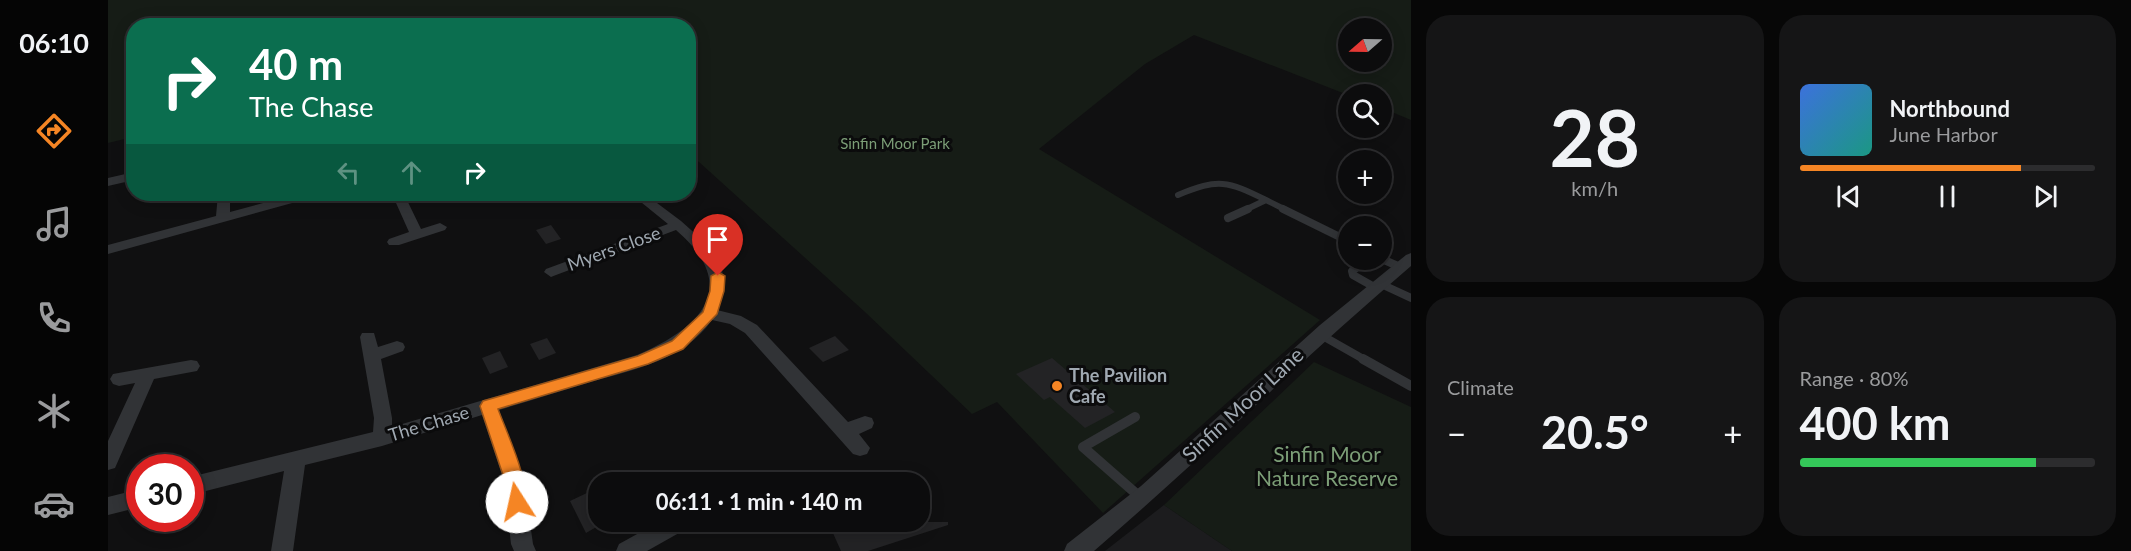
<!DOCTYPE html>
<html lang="en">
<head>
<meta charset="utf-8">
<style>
  :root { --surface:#0c0c0d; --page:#151516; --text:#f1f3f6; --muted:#9a9b9d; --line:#2c2c2e; --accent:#f58524 }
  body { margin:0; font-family:Lato,sans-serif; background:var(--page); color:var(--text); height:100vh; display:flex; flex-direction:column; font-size:22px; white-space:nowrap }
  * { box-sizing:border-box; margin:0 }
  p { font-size:20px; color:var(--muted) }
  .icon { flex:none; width:33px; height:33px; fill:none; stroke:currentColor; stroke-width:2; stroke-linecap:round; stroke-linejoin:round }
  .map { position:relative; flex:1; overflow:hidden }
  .side { display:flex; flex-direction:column; gap:15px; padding:15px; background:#070707; width:720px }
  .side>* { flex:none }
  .hud { position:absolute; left:18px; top:18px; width:570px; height:183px; border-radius:24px; box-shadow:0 3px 15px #0003,0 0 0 2px var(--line); background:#0b6e4f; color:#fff; overflow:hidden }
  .needle { width:39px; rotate:250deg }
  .buttons { position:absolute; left:1230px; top:18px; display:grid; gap:12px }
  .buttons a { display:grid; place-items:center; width:54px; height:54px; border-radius:50%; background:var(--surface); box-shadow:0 3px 15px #0003,0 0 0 2px var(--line); font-size:30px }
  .speed { position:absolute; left:18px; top:454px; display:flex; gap:12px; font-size:30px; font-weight:700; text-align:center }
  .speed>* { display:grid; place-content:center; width:78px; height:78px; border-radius:50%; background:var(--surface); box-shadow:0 3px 15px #0003,0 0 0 2px var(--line); line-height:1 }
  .speed .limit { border:9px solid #d22; background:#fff; color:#111 }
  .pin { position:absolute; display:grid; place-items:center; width:51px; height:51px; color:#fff; margin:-62px -26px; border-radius:50% 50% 50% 0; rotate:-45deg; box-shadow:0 0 6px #0007 }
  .pin .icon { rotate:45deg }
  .me { position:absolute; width:66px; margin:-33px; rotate:350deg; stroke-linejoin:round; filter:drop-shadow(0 0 4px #0008) }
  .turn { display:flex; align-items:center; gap:21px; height:126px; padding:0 24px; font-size:27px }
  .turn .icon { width:78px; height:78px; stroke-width:2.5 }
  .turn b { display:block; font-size:42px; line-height:51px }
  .lanes { display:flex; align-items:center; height:57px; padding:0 24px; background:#0003; justify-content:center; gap:30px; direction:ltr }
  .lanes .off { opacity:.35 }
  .big { font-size:45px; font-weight:700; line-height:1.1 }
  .side .tile { flex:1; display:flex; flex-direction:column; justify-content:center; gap:9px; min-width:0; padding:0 21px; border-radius:24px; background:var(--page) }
  .side .dial { align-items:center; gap:0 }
  .dial b { font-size:78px; line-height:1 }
  .song { display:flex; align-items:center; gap:18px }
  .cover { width:72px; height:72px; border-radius:9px; background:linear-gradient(135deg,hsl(220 70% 55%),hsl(170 70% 35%)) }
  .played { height:6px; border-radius:3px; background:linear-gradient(90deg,var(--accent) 75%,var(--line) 75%) }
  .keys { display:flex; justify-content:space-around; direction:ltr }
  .heat { display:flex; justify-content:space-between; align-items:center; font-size:33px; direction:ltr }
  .charge { height:9px; border-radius:4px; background:linear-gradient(90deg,#34c759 80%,var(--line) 0) }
  .side .tiles { flex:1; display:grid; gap:15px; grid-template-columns:repeat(2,1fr) }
  .trip { position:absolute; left:480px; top:472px; width:342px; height:60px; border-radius:24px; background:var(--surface); box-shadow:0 3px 15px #0003,0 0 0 2px var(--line); font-weight:700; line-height:60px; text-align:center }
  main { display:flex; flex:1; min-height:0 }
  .menu { display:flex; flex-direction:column; width:108px; justify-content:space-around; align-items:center; background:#050505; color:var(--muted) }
  .menu .icon { width:42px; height:42px }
  .menu .active { color:var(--accent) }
  .menu b { font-size:27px; color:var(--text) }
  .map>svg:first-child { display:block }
</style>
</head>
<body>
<main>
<nav class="menu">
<b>06:10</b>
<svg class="icon active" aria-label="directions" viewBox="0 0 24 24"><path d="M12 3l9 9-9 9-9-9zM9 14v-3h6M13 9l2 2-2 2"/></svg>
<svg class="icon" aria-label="music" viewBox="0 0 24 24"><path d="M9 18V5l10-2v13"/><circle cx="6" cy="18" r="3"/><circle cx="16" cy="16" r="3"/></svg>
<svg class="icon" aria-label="phone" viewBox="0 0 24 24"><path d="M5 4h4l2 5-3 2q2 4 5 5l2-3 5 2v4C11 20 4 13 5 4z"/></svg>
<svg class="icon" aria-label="climate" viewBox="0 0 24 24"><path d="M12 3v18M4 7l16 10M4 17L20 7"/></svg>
<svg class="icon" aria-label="car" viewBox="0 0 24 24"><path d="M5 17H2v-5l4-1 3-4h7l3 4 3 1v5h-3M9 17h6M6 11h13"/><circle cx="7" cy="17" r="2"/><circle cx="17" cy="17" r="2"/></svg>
</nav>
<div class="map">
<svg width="1303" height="551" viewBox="0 0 1303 551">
  <rect width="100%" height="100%" fill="#101011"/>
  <path fill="#1c1c1e" d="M1056,505L1124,551H997Z"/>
  <path fill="#161c16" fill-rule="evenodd" d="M0,0H1303V120L1274,108V94L1240,95L1086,35L1037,64L931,149L1212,320L995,513L889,402L864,414L757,312L581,153L580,26H26L25,137L0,143ZM1240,28H1274V62H1240Z
    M1206,362L1303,407V551H1124L1056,505Z"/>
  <path fill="#232325" d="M443,225L453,239L438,244L428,230Z
    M727,336L741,350L715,362L701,348Z
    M439,338L448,353L431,360L422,344Z
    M392,351L400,367L382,374L374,358Z
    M944,358L1007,412L977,428L942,397L936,400L908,374Z
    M481,492L485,499L490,496V526L478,533L462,501Z
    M720,522H840V525L760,551H733Z"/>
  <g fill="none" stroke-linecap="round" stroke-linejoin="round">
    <path stroke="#313336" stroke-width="6" d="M396,194H399
      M1070,195C1111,178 1119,181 1158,200
      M1137,210L1158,200L1178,210"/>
    <path stroke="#313336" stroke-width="8" d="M1175,209L1240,241
      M1120,218L1140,209
      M1274,259L1292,267
      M1260,260L1244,271L1245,275L1268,288
      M1273,284L1303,298
      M1213,335L1257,360"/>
    <path stroke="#313336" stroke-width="10" d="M1255,359L1303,386
      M1027,417L975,447L1032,497"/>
    <path fill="#313336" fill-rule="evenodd" d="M26,172V180L0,186V178Z
      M110,194H122V212L188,194H207L206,197L0,254V245L108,216Z
      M284,194H296L313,229L332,223L339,227L337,230L291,245H281L279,242L281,239L301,232Z
      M523,194H537L573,221L601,246L614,270L616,282L615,295L609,310L633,316L649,325L740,422L757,416L764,418L766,423L764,428L751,434L762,448L759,454L752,456L745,454L637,333L622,324L604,320C576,360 527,369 483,382C453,391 422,401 391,410L416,481L425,544L428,551H406L403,544L396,481L374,415L274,446L197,465L185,551H163L176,471L82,495V477L265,432L266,418L252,337L254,333H266L270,347L289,341L295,343L297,347L295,351L273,359L284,418V427L529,355C593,328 634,287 568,230L448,275L443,277L436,272L438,269L560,224Z
      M1303,253V266C1195,358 1094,458 986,551H956L959,544L1033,486L1212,325L1298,255Z
      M83,360L89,361L92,366L89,371L46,379L7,468L0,470V441L27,383L11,386L5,384L2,379L5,374Z
      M32,489V507L0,515V497Z
      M551,522H582L578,529L539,551H508L511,544Z"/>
  </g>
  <path fill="#f58524" stroke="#9f5617" stroke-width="1.5" d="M610,272L617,276L616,291L609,314L575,349L540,364L390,409C398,431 425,488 416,508L409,510L402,508L397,481L372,406L375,401L530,356L564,341L595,312L602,291L603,276Z"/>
  <circle fill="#f58524" stroke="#0b0b0c" stroke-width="2" cx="949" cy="386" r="6"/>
  <g text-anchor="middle" stroke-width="6" stroke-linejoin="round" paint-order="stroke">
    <g font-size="15" fill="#7c9e77" stroke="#0b0b0c">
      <text x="787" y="149">Sinfin Moor Park</text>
    </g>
    <g font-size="18" fill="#a0a9b2" stroke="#0b0b0c">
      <text transform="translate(506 249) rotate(-20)" y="6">Myers Close</text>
      <text transform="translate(321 424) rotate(-17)" y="6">The Chase</text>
    </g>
    <g font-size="18" font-weight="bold" fill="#a0a9b2" stroke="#0b0b0c" text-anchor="start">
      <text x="961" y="382">The Pavilion<tspan x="961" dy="21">Cafe</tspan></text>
    </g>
    <g font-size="21" fill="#a0a9b2" stroke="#0b0b0c">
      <text transform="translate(1135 405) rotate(-43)" y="7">Sinfin Moor Lane</text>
    </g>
    <g font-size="21" fill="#7c9e77" stroke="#0b0b0c">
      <text x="1219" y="462">Sinfin Moor<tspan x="1219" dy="24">Nature Reserve</tspan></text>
    </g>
  </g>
</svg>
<div class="buttons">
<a><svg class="needle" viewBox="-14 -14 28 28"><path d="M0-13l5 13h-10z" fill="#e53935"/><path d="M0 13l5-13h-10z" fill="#9a9b9d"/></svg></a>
<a><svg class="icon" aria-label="search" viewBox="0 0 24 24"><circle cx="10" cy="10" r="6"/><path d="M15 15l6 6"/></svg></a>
<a>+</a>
<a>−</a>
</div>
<div class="speed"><div class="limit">30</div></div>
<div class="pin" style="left:610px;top:276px;background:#d93025"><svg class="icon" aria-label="arrive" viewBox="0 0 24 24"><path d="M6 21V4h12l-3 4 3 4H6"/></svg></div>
<svg class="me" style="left:409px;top:502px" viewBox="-20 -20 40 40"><circle r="19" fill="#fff"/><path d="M0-13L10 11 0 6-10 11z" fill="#f58524"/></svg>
<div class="trip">06:11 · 1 min · 140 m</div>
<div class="hud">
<div class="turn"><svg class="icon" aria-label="right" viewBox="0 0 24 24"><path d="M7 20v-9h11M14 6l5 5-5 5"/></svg><div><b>40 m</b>The Chase</div></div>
<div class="lanes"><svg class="icon off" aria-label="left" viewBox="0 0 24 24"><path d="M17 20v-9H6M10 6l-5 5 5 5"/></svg><svg class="icon off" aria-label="ahead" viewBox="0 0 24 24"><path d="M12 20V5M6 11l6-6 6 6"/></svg><svg class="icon" aria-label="right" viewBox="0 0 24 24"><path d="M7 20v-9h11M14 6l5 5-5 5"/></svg></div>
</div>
</div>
<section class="side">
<div class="tiles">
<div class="tile dial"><b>28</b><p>km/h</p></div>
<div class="tile">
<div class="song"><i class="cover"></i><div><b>Northbound</b><p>June Harbor</p></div></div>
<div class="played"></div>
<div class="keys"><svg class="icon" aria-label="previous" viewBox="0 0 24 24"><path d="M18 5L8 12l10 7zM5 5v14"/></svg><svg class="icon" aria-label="pause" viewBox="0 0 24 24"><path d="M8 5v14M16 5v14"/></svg><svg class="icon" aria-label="next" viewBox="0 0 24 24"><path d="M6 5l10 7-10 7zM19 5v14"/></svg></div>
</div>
<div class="tile"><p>Climate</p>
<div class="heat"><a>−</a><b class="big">20.5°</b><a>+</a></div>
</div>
<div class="tile"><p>Range · 80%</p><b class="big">400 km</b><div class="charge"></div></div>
</div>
</section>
</main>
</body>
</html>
